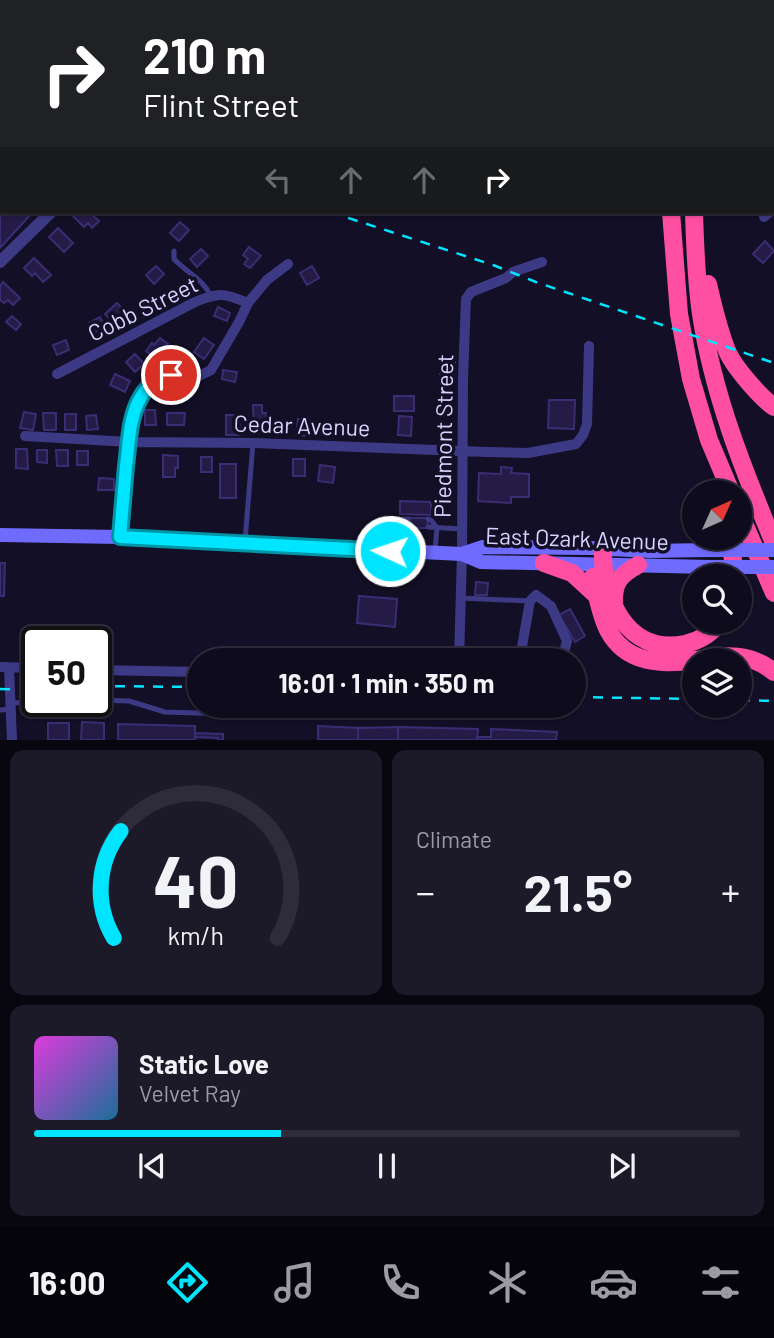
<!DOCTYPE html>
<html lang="en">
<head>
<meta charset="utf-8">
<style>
  :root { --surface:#0e0b1c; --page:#1c1929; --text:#f1f3f6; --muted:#9b9ba3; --line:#2e2b3b; --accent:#00e5ff }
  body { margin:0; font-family:Barlow,sans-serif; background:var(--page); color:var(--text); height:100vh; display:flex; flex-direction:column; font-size:26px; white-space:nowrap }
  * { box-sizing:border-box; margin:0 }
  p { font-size:23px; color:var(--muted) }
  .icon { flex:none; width:38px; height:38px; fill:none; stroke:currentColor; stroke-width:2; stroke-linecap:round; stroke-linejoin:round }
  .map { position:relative; height:740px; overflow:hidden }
  .details { display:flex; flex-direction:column; gap:10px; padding:10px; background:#08060f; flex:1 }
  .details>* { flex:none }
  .banner { position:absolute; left:0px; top:0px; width:775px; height:214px; box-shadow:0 2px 5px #0004,0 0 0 2px var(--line); background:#202124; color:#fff; overflow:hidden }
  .needle { width:46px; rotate:45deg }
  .tools { position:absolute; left:682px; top:480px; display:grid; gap:14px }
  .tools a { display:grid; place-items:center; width:70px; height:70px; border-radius:50%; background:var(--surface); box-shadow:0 2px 5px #0004,0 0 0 2px var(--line); font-size:35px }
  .speed { position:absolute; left:21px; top:626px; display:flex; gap:14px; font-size:35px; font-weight:700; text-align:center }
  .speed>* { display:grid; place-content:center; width:91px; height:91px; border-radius:50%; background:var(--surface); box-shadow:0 2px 5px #0004,0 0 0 2px var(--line); line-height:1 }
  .speed .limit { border:4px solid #111; border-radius:10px; background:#fff; color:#111 }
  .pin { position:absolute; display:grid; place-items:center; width:60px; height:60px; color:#fff; margin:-30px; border:4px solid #fff; border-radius:50%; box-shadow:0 2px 7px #0007 }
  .me { position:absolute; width:77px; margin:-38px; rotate:273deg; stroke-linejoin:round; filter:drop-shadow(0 0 5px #0008) }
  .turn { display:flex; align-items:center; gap:24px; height:147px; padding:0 28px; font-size:32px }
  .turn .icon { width:91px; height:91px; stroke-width:2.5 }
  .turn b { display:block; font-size:49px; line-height:60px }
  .lanes { display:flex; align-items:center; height:66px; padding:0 28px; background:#0003; justify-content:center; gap:35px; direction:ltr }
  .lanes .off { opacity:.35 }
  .big { font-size:52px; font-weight:700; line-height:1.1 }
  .details .tile { flex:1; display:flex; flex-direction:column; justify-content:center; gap:10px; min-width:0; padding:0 24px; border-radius:14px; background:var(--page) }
  .details .dial { align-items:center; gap:0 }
  .dial svg { height:182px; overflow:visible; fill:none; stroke:var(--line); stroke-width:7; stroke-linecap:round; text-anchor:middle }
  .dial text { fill:var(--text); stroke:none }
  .song { display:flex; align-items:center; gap:21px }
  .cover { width:84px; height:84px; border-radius:10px; background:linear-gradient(135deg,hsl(300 70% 55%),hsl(200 70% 35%)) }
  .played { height:7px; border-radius:4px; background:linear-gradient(90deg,var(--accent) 35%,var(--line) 35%) }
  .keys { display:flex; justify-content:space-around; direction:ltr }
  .heat { display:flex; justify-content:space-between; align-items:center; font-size:38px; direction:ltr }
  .details .tiles { flex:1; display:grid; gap:10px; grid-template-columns:1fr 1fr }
  .tile:last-child { grid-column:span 2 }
  .trip { position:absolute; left:187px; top:648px; width:399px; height:70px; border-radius:35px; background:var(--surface); box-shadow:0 2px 5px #0004,0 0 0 2px var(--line); font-weight:700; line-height:70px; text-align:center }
  .tab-bar { display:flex; height:112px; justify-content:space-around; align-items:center; background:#06040b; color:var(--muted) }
  .tab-bar .icon { width:49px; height:49px }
  .tab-bar .active { color:var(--accent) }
  .tab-bar b { font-size:32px; color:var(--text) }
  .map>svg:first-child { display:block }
</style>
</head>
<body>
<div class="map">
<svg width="774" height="740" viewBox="0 0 774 740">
  <rect width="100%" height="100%" fill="#130f26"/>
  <path fill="#241b47" stroke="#3b2d73" stroke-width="2" d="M2,189V212H33L0,248V191Z
    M73,212H89L99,221L92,228L88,223L84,227L71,214Z
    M180,222L189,230L179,241L170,233Z
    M58,228L73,243L64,252L49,237Z
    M765,241L774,251L763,263L753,254Z
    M249,247L261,256L250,268L244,264L248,259L243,255Z
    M201,249L208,256L197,267L190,259Z
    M34,258L51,275L43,282L35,273L32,276L24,268Z
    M156,266L164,274L154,284L146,275Z
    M312,266L319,278L307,285L300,273Z
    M3,282L20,298L13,305L8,300L4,303L0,300V286Z
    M117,303L127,314L115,324L105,314Z
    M218,307L230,313L227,321L214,316Z
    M12,316L21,324L16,330L6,322Z
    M100,317L105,326L94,333L89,323Z
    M160,338L168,344L156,359L146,351L152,343L154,345Z
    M204,338L214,345L204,359L194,352Z
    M66,340L69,350L57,355L53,345Z
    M135,354L144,364L135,372L126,362Z
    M446,362H455L454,375L440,374V367H446Z
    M223,370L237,372L235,382L222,379Z
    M115,374L130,381L125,392L110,385Z
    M394,396H414V411H394Z
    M549,400H575L574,429L548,428Z
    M253,405H262V413H266V430H254Z
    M145,410H155L156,425H145Z
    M24,412L36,414L33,430L20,428Z
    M43,413H56V430H44Z
    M167,413H185L184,425H167Z
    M65,414H76V430H65Z
    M96,415L98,429L87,430L86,416Z
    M226,415H235L234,424H240V435H226Z
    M399,416L412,417L411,436L398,435Z
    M298,419L309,420L308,436L296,435Z
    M16,449H27L28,469L16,468Z
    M37,450H47V463L37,462Z
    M56,450H68V466H57Z
    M77,451H88V465H77Z
    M163,455L178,456V468H175V477H163Z
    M201,457H212V472H201Z
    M293,459H305V476H293Z
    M220,464H236V498H220Z
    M320,465L335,467L333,483L318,481Z
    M501,467L512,468L511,473L529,474V497H511V503L478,501L479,473L501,474Z
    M99,478L114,479V490H98Z
    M400,501L431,502V515L400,514Z
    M409,518H428V528H409Z
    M0,563H5L4,596H0Z
    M476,582L488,583L487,595H475Z
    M359,596L397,599L395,627L357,623Z
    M570,609L585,636L575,642L559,615Z
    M211,705H227V711L211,710Z
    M82,722L104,723V740H81Z
    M48,723H69V740H48Z
    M118,724L195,726V740H118Z
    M318,726L358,728V740H318Z
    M398,727L478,729L477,740H398Z
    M398,727V740H358V728Z
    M491,729L557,732L556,740H477V737H491Z
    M195,733L223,734V740H218V738L195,737Z"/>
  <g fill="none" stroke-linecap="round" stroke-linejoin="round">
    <path stroke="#3d3a85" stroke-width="5" d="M157,0L158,2
      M16,2V0
      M54,2L55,0
      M130,2L132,0
      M0,71H2
      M174,251V259C186,272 203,279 211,296
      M428,519L431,520L437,528L435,550
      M397,526L403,519H409
      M428,527L462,529
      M245,541L253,443
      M390,548L392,526H409
      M461,598L530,601
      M96,700L129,701L165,712L258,715
      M10,703L41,702
      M0,710L11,709"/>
    <path stroke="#3d3a85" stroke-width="10" d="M222,0L223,2
      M484,0L485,2
      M544,2L547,0
      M764,217L770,212
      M57,374L195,302C219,292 224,293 248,303
      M25,436L129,442L253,443L487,452L528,453L576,444L583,435L587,424L589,346
      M120,537L129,442L133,413L139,399L146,388L158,379L171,375H201L211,370L239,322L248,303L267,280L288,264
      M349,660C385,656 422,659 459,660C493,660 528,658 563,656L567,641L551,606L536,595L530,601L520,658
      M459,660L462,554L463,378L466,299L471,292L506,278L513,272L542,262
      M0,667L37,668
      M9,668L12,740
      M96,670L200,672"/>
    <path stroke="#3d3a85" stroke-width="12" d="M260,2L262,0
      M0,262L51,212"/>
    <path stroke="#6f6bff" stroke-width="14" d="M0,535L120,537L462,554L481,562L710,567
      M462,554L483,547L591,548L651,551L707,550"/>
    <path stroke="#ff4fa3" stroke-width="18" d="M695,2V0
      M719,2V0
      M671,212L679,314L691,379L709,440L731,492
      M694,212C695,246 696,280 701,314C713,394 743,469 774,543
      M708,284C713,306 719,332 728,353C735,368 760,397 774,407
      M740,514L774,593
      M730,537L735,576
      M603,548C601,596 626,656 685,644C699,641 712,633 720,621
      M544,563L572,573L597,596
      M593,577C597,595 600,614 608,630C626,664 662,665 695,660
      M614,604C613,582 620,575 638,565
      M697,660C725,654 751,653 774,672"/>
    <path stroke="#00e5ff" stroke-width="2.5" stroke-dasharray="10 9" stroke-linecap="butt" d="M0,90L2,91
      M330,212L493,265L536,282L774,363
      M96,686L200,687
      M0,689L37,690
      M574,697L695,699
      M740,700L774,701"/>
    <path stroke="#6f6bff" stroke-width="14" d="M707,550H774
      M710,567H774"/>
  </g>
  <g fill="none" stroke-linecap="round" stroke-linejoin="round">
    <g stroke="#0095a6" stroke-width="18">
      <path id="route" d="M171,375C158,379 148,384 141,397C129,416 129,444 126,466C124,490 122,514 120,537L390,551"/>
    </g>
    <use href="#route" stroke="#00e5ff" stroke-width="12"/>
  </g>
  <g text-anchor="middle" stroke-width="7" stroke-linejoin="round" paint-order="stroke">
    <g font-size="23" fill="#d9d4ff" stroke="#130f26">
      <text transform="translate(143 309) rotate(-26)" y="8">Cobb Street</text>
      <text transform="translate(302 426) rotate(2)" y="8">Cedar Avenue</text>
      <text transform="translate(444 436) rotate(-89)" y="8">Piedmont Street</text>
      <text transform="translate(577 539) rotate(2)" y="8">East Ozark Avenue</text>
    </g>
  </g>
</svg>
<div class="tools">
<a><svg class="needle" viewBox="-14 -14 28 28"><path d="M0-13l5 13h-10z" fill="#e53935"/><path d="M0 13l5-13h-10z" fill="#9b9ba3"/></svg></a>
<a><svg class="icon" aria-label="search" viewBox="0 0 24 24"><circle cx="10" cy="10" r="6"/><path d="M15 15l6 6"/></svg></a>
<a><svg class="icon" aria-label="layers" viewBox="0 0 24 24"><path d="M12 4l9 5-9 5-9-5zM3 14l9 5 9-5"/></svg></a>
</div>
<div class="speed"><div class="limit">50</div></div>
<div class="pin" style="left:171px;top:375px;background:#d93025"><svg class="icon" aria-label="arrive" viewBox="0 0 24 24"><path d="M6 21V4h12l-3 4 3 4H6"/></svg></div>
<svg class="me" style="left:390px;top:551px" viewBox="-20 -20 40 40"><circle r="17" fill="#00e5ff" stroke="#fff" stroke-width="3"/><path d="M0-11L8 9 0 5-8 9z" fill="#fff"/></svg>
<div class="trip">16:01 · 1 min · 350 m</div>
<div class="banner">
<div class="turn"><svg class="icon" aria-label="right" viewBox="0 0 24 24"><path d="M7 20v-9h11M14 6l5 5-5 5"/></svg><div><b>210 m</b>Flint Street</div></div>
<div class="lanes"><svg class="icon off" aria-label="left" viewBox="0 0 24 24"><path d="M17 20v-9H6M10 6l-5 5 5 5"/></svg><svg class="icon off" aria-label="ahead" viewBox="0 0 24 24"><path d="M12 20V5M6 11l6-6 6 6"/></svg><svg class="icon off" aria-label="ahead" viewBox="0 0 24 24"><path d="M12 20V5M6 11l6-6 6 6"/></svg><svg class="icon" aria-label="right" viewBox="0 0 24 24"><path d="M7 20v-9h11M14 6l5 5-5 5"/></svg></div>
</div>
</div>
<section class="details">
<div class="tiles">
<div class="tile dial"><svg viewBox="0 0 100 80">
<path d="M14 69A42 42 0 1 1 86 69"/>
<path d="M14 69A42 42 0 0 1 17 22" stroke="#00e5ff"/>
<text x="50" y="56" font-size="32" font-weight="700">40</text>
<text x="50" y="72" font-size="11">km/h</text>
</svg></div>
<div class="tile"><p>Climate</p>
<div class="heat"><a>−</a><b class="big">21.5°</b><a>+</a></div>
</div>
<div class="tile">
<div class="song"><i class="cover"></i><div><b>Static Love</b><p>Velvet Ray</p></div></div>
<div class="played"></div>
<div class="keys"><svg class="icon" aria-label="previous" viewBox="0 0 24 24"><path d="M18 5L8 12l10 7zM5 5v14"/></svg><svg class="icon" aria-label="pause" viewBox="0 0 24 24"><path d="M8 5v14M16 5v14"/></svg><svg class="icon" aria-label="next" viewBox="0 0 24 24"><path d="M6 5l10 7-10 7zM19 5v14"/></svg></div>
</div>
</div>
</section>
<nav class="tab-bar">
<b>16:00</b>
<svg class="icon active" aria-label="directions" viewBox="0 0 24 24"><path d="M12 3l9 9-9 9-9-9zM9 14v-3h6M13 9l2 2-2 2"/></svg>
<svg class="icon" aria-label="music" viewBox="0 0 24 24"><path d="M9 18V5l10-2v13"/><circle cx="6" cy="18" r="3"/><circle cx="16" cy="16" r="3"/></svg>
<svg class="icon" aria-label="phone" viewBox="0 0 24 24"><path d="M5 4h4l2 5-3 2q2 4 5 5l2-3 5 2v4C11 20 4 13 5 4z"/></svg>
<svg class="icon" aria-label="climate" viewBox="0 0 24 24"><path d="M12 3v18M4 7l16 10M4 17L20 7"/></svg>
<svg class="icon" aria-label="car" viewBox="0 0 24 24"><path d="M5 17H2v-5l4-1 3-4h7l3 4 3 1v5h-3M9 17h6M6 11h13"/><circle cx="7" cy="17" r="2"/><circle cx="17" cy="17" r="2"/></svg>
<svg class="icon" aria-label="filters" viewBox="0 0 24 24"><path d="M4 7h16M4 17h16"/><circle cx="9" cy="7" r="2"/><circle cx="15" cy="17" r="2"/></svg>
</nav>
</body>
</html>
